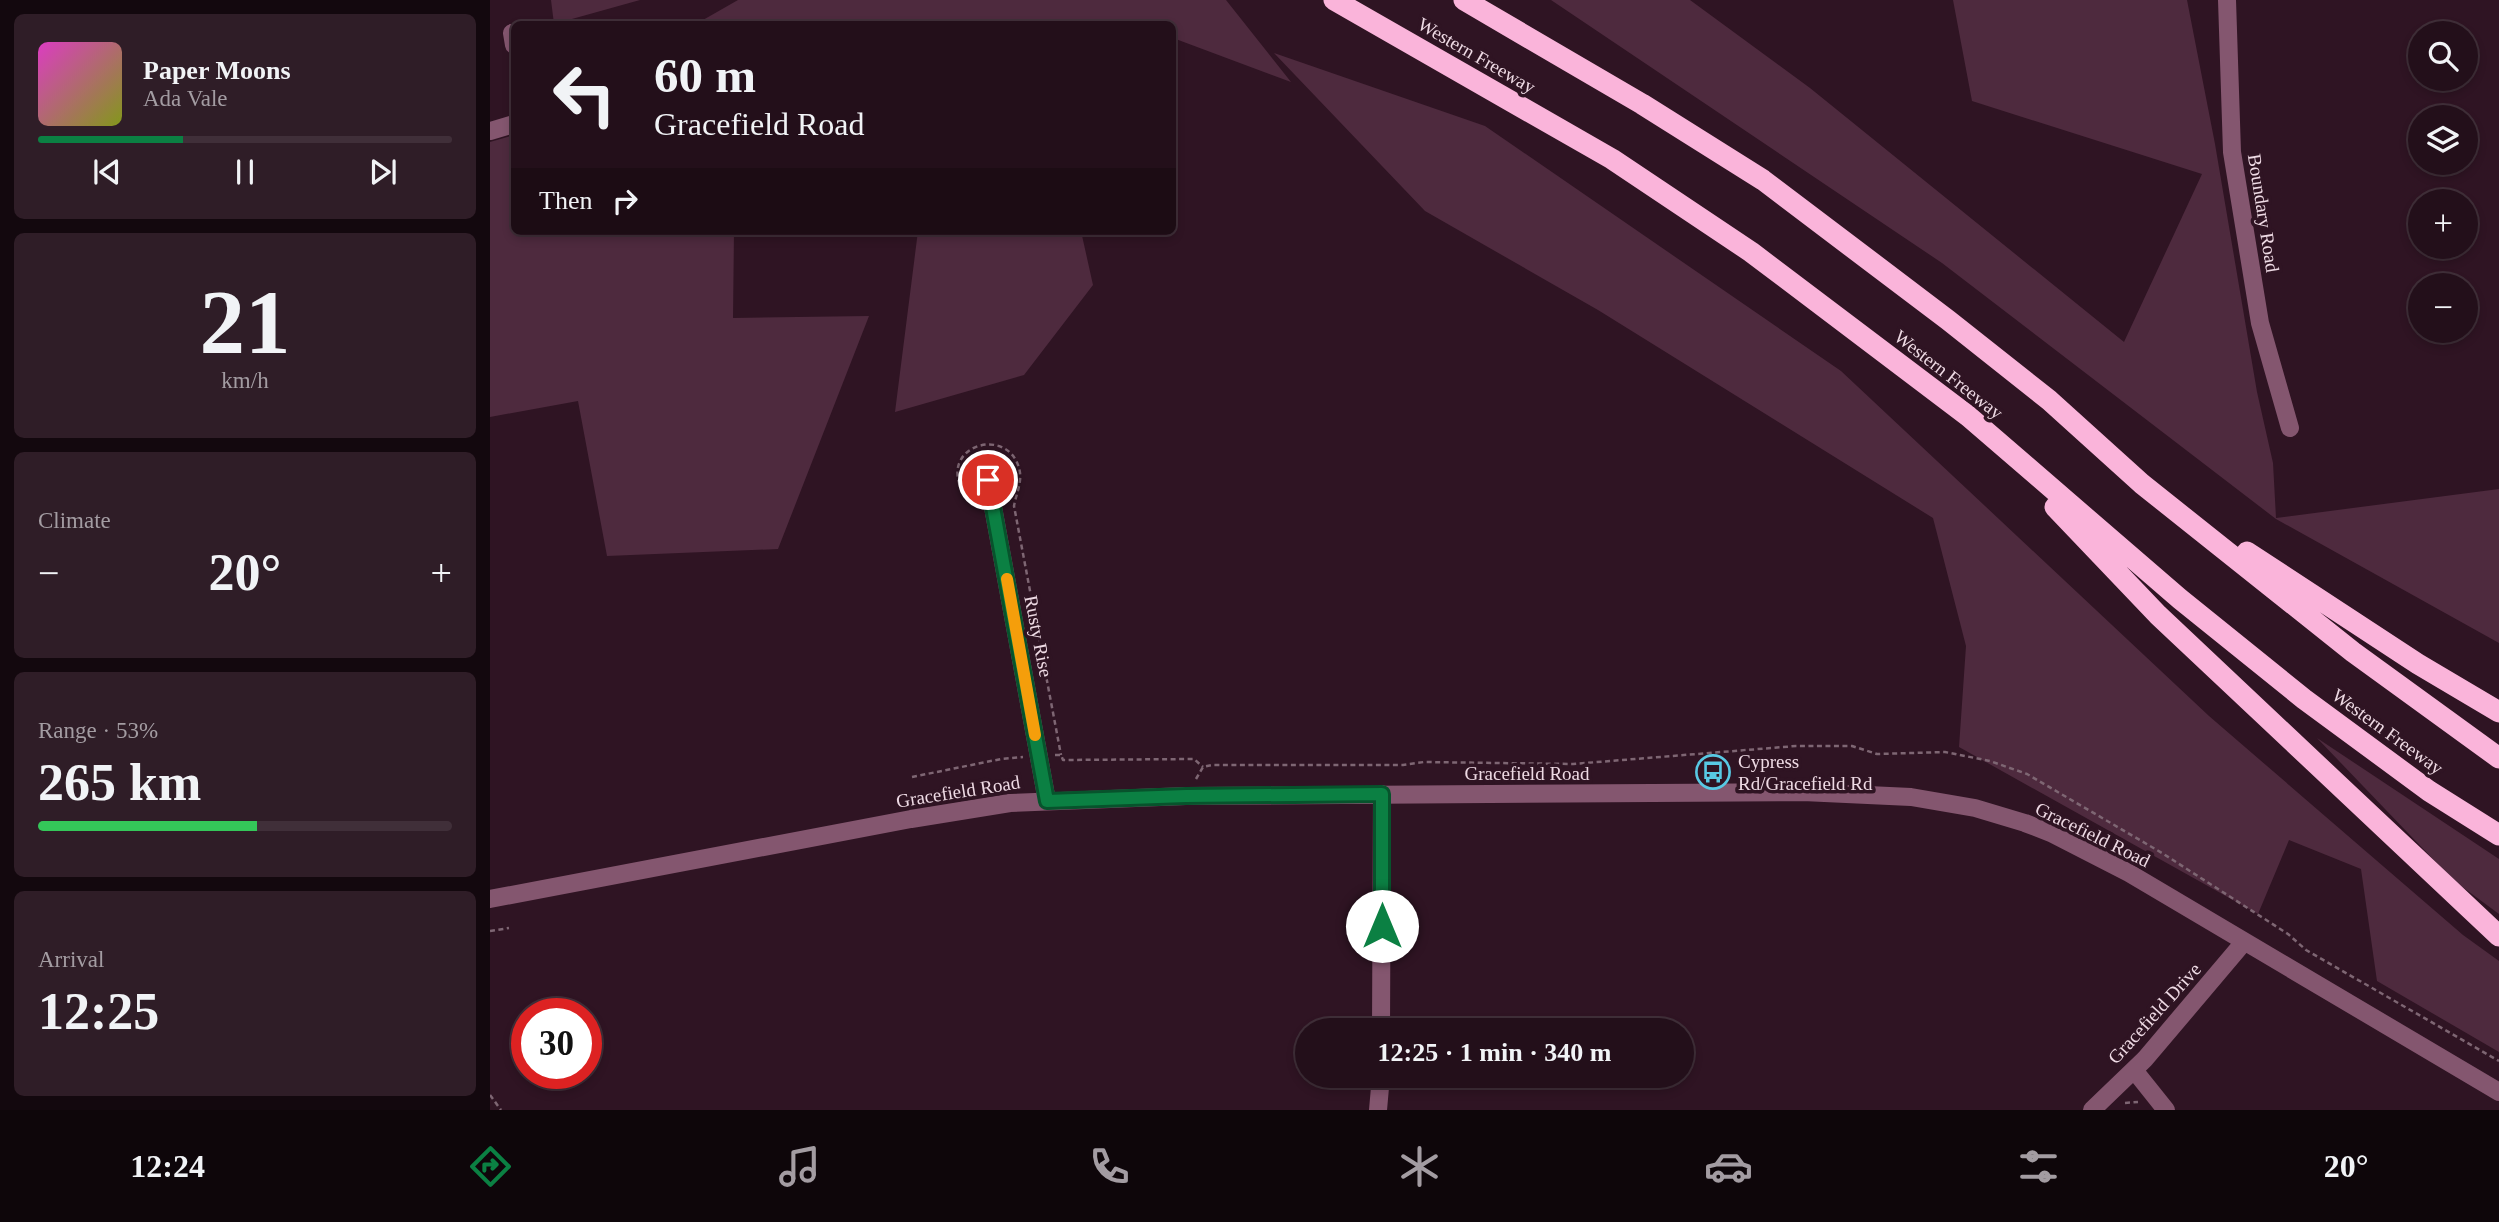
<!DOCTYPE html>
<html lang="en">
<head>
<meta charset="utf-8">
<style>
  :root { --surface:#230f1a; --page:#2f1d27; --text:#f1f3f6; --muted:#a39ca2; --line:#402f39; --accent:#0b8043 }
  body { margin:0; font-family:Georgia,serif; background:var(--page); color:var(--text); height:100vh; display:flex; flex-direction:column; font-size:26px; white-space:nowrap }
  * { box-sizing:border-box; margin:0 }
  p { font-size:23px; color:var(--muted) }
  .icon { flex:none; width:38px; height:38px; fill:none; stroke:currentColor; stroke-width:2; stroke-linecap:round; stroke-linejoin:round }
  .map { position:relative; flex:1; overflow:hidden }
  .details { display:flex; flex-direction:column; gap:14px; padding:14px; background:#13080e; width:490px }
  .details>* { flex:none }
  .guide { position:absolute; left:21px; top:21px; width:665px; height:214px; border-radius:10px; box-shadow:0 4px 10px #0003,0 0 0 2px var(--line); background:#230f1a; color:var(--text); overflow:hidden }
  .fabs { position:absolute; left:1918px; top:21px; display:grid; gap:14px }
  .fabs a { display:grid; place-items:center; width:70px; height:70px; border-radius:50%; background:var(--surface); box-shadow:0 4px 10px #0003,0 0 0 2px var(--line); font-size:35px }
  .speed { position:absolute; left:21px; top:998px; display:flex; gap:14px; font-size:35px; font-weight:700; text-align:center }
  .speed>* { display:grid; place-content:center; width:91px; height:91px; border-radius:50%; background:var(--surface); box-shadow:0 4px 10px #0003,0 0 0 2px var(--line); line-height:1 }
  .speed .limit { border:10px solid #d22; background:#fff; color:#111 }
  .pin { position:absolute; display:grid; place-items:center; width:60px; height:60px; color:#fff; margin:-30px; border:4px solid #fff; border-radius:50%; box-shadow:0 2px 7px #0007 }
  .me { position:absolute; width:77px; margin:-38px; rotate:0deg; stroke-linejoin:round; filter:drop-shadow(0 0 5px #0008) }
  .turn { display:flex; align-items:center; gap:24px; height:147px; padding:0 28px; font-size:32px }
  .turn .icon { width:91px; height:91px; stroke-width:2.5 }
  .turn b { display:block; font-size:49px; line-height:60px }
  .then { display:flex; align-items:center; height:66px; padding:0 28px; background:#0003; gap:14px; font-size:26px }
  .big { font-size:52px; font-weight:600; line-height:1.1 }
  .details .tile { flex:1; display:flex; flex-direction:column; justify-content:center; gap:10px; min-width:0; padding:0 24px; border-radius:10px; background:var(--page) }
  .details .dial { align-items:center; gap:0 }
  .dial b { font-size:91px; line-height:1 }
  .song { display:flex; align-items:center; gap:21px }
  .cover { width:84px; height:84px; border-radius:10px; background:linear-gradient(135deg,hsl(310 70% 55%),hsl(70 70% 35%)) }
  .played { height:7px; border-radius:4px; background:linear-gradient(90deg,var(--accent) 35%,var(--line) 35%) }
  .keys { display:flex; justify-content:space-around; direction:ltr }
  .heat { display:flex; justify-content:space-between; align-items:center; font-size:38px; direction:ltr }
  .charge { height:10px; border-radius:5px; background:linear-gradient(90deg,#34c759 53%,var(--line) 0) }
  .trip { position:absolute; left:805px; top:1018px; width:399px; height:70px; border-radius:35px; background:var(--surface); box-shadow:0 4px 10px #0003,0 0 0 2px var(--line); font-weight:600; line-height:70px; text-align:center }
  .dock { display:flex; height:112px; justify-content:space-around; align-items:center; background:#0e060a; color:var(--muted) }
  .dock .icon { width:49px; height:49px }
  .dock .selected { color:var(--accent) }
  .dock b { font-size:32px; color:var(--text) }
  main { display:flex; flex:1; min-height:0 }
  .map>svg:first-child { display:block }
</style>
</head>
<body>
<main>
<section class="details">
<div class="tile">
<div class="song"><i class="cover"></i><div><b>Paper Moons</b><p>Ada Vale</p></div></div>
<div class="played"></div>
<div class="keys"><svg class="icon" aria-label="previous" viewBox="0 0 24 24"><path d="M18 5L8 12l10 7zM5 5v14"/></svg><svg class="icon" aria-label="pause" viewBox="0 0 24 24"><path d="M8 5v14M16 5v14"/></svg><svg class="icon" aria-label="next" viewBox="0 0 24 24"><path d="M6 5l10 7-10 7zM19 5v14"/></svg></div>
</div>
<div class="tile dial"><b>21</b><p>km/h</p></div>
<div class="tile"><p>Climate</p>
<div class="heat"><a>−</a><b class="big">20°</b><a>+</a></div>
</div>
<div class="tile"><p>Range · 53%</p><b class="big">265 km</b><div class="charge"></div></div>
<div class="tile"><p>Arrival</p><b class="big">12:25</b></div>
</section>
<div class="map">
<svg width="2009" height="1110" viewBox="0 0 2009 1110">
  <rect width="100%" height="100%" fill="#2f1423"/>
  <path fill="#4e2a3e" d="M61,0H150L64,24Z
    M248,0H736L801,82L683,38L682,24H206Z
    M1061,0H1200L1320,88L1634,342L1712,174L1482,101L1463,0H1697L1725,144L1767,392L1783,463L1786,518L2009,489V643L1786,519L1452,263Z
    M784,53L995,126L1351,371L1719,716L1973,935L2009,961V1052L1887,981L1871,869L1799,840L1768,914L1469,747L1476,646L1443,518L1108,310L935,211Z
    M24,135V231H244L243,318L379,316L288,549L117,556L88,401L0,417V142Z
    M428,231H591L603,285L534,375L405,412Z
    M1827,738L2009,859V914L1963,880Z"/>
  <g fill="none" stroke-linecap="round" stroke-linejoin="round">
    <path stroke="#7e6673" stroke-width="2.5" stroke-dasharray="5 3.5" stroke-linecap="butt" d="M485,505C479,498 472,492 469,483C457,443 518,428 529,468C533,481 526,494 524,506L571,755
      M565,755H571L573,760L704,759L713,767
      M422,777L511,759L533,757
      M706,779L713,767L722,765H913L934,762L1083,764L1306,746H1362L1387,754L1455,752L1500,761L1537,774L1672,853L1798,934L1816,950L2009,1061
      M0,931L19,928
      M0,1095L11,1110
      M1635,1103L1648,1102"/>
    <path stroke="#84566f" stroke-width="18" d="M1737,0L1742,152L1770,323L1800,428
      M22,33L24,45
      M0,131L24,124
      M498,480L557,801
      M0,899L421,819L520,803L696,796L1313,792L1421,797L1485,808L1535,823L1561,833L1639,873L2009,1092
      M891,1031L892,794
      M1644,1070L1676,1110
      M888,1110L891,1076
      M1602,1110L1655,1059L1754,942"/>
    <path stroke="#fab4da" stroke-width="21" d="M844,0L1122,159L1261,252L1478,416L1690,599L1814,699L1939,791L2009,835
      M974,0L1152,104L1273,180L1458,320L1559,400L1652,484L1863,652L2009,758
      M1565,507L1668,615L2009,936
      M1757,552L1928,664L2009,712"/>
  </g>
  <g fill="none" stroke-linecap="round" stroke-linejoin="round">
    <g stroke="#07532c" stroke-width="18">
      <path id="route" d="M498,480L557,801L696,796L892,794V926"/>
    </g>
    <use href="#route" stroke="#0b8043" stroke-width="12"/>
    <path stroke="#f59e0b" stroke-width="12" d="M517,579L545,735"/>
  </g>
  <defs>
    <g id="bus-ring" transform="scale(1.75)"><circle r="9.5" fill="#2f1423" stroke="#58c9e4" stroke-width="1.5"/><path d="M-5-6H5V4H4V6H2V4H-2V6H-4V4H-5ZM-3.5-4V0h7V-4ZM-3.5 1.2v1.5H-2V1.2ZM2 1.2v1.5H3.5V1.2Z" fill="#58c9e4"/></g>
  </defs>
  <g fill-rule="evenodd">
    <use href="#bus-ring" x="1223" y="772"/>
  </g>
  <g text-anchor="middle" stroke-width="7" stroke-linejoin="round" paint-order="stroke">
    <g font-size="19" fill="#eedae4" stroke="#2f1423">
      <text transform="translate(987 55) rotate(30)" y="7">Western Freeway</text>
      <text transform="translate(1774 213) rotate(81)" y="7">Boundary Road</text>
      <text transform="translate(1459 374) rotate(38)" y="7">Western Freeway</text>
      <text transform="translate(549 636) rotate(79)" y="7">Rusty Rise</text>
      <text transform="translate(1898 731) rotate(36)" y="7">Western Freeway</text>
      <text x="1037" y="780">Gracefield Road</text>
      <text transform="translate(468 791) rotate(-9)" y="7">Gracefield Road</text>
      <text transform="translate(1603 834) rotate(26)" y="7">Gracefield Road</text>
      <text transform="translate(1664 1013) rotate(-48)" y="7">Gracefield Drive</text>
    </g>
    <g font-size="19" fill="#eedae4" stroke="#2f1423" text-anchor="start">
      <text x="1248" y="768">Cypress<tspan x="1248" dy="22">Rd/Gracefield Rd</tspan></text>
    </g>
  </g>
</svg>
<div class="fabs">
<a><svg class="icon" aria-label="search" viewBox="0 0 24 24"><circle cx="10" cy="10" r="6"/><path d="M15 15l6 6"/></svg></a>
<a><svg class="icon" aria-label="layers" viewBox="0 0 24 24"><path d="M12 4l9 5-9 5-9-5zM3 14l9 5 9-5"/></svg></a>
<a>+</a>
<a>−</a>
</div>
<div class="speed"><div class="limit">30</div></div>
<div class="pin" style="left:498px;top:480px;background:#d93025"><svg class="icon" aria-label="arrive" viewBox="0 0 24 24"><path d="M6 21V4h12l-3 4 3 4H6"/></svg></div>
<svg class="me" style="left:892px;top:926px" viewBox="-20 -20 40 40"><circle r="19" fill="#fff"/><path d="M0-13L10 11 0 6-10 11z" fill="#0b8043"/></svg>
<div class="trip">12:25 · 1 min · 340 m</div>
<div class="guide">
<div class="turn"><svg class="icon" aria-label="left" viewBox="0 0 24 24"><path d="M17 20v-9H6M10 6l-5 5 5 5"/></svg><div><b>60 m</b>Gracefield Road</div></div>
<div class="then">Then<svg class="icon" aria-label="right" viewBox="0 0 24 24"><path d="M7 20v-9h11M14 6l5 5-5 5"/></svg></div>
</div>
</div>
</main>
<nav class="dock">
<b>12:24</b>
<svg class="icon selected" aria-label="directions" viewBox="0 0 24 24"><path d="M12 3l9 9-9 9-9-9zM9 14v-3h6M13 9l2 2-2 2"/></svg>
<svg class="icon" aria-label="music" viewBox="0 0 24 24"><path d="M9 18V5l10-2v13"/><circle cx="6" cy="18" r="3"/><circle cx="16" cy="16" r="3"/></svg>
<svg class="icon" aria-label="phone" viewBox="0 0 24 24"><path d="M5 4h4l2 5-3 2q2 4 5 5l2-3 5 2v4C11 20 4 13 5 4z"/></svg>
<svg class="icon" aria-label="climate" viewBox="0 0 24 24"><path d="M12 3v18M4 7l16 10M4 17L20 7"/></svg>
<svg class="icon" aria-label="car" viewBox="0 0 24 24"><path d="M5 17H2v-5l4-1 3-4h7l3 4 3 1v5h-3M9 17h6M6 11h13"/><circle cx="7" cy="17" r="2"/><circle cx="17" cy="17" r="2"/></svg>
<svg class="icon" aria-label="filters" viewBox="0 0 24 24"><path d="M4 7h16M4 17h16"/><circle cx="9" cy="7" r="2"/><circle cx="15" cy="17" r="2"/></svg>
<b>20°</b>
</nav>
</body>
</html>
